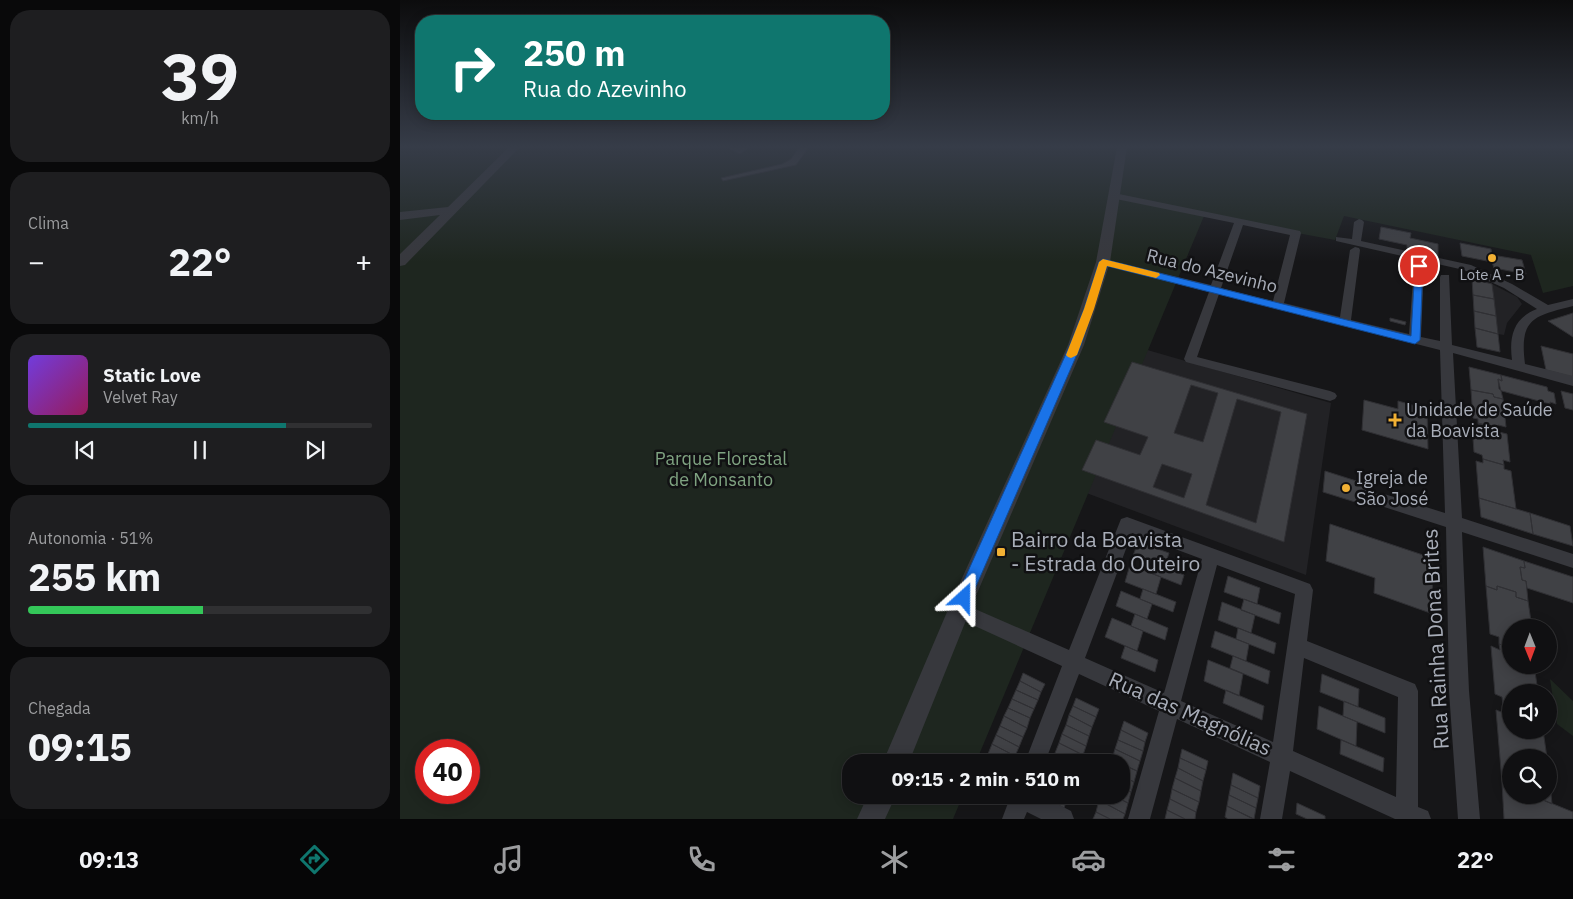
<!DOCTYPE html>
<html lang="pt">
<head>
<meta charset="utf-8">
<style>
  :root { --surface:#101012; --page:#1e1e20; --text:#f1f3f6; --muted:#9c9d9f; --line:#303032; --accent:#0f766e }
  body { margin:0; font-family:"IBM Plex Sans",sans-serif; background:var(--page); color:var(--text); height:100vh; display:flex; flex-direction:column; font-size:19px; white-space:nowrap }
  * { box-sizing:border-box; margin:0 }
  p { font-size:16px; color:var(--muted) }
  .icon { flex:none; width:28px; height:28px; fill:none; stroke:currentColor; stroke-width:2; stroke-linecap:round; stroke-linejoin:round }
  .map { position:relative; flex:1; overflow:hidden }
  .panel { display:flex; flex-direction:column; gap:10px; padding:10px; background:#09090a; width:400px }
  .panel>* { flex:none }
  .top-card { position:absolute; left:15px; top:15px; width:475px; height:105px; border-radius:20px; box-shadow:0 2px 12px #0003,0 0 0 1px var(--line); background:#0f766e; color:#fff; overflow:hidden }
  .needle { width:32px; rotate:179deg }
  .tools { position:absolute; left:1102px; top:619px; display:grid; gap:10px }
  .tools a { display:grid; place-items:center; width:55px; height:55px; border-radius:50%; background:var(--surface); box-shadow:0 2px 12px #0003,0 0 0 1px var(--line); font-size:25px }
  .speed { position:absolute; left:15px; top:739px; display:flex; gap:10px; font-size:25px; font-weight:700; text-align:center }
  .speed>* { display:grid; place-content:center; width:65px; height:65px; border-radius:50%; background:var(--surface); box-shadow:0 2px 12px #0003,0 0 0 1px var(--line); line-height:1 }
  .speed .limit { border:8px solid #d22; background:#fff; color:#111 }
  .pin { position:absolute; display:grid; place-items:center; width:42px; height:42px; color:#fff; margin:-21px; border:2px solid #fff; border-radius:50%; box-shadow:0 1px 5px #0007 }
  .me { position:absolute; width:55px; margin:-28px; rotate:24deg; stroke-linejoin:round; filter:drop-shadow(0 0 4px #0008) }
  .turn { display:flex; align-items:center; gap:18px; height:105px; padding:0 25px; font-size:22px }
  .turn .icon { width:65px; height:65px; stroke-width:2.5 }
  .turn b { display:block; font-size:35px; line-height:42px }
  .big { font-size:38px; font-weight:700; line-height:1.1 }
  .panel .tile { flex:1; display:flex; flex-direction:column; justify-content:center; gap:8px; min-width:0; padding:0 18px; border-radius:20px; background:var(--page) }
  .panel .dial { align-items:center; gap:0 }
  .dial b { font-size:65px; line-height:1 }
  .song { display:flex; align-items:center; gap:15px }
  .cover { width:60px; height:60px; border-radius:8px; background:linear-gradient(135deg,hsl(260 70% 55%),hsl(330 70% 35%)) }
  .played { height:5px; border-radius:2px; background:linear-gradient(90deg,var(--accent) 75%,var(--line) 75%) }
  .keys { display:flex; justify-content:space-around; direction:ltr }
  .heat { display:flex; justify-content:space-between; align-items:center; font-size:28px; direction:ltr }
  .charge { height:8px; border-radius:4px; background:linear-gradient(90deg,#34c759 51%,var(--line) 0) }
  .trip { position:absolute; left:442px; top:754px; width:288px; height:50px; border-radius:20px; background:var(--surface); box-shadow:0 2px 12px #0003,0 0 0 1px var(--line); font-weight:700; line-height:50px; text-align:center }
  .tab-bar { display:flex; height:80px; justify-content:space-around; align-items:center; background:#060607; color:var(--muted) }
  .tab-bar .icon { width:35px; height:35px }
  .tab-bar .on { color:var(--accent) }
  .tab-bar b { font-size:22px; color:var(--text) }
  main { display:flex; flex:1; min-height:0 }
  .map>svg:first-child { display:block }
</style>
</head>
<body>
<main>
<section class="panel">
<div class="tile dial"><b>39</b><p>km/h</p></div>
<div class="tile"><p>Clima</p>
<div class="heat"><a>−</a><b class="big">22°</b><a>+</a></div>
</div>
<div class="tile">
<div class="song"><i class="cover"></i><div><b>Static Love</b><p>Velvet Ray</p></div></div>
<div class="played"></div>
<div class="keys"><svg class="icon" aria-label="previous" viewBox="0 0 24 24"><path d="M18 5L8 12l10 7zM5 5v14"/></svg><svg class="icon" aria-label="pause" viewBox="0 0 24 24"><path d="M8 5v14M16 5v14"/></svg><svg class="icon" aria-label="next" viewBox="0 0 24 24"><path d="M6 5l10 7-10 7zM19 5v14"/></svg></div>
</div>
<div class="tile"><p>Autonomia · 51%</p><b class="big">255 km</b><div class="charge"></div></div>
<div class="tile"><p>Chegada</p><b class="big">09:15</b></div>
</section>
<div class="map">
<svg width="1173" height="819" viewBox="0 0 1173 819">
  <rect width="100%" height="100%" fill="#161618"/>
  <path fill="#222225" d="M1092,284L1117,297L1122,304L1107,323L1104,335L1098,334Z
    M737,347L931,403L906,575L673,488Z"/>
  <path fill="#1e261f" fill-rule="evenodd" d="M0,147H1173V286L1143,293L1131,255L944,216L935,240L804,216L576,762H451V795H563L553,819H0ZM26,750H69V792H26Z
    M1150,679L1173,701V736L1157,724Z"/>
  <path fill="#404145" stroke="#303034" fill-rule="evenodd" d="M326,147H350L340,154Z
    M399,147H409L396,165L323,181L321,178L382,164L391,159Z
    M981,227L1011,233L1010,238L1038,244V257L1007,250V245L979,239Z
    M1060,243L1091,249L1092,255L1122,260L1126,274L1094,268L1092,262L1062,256Z
    M1072,279L1092,284L1094,299L1073,295Z
    M1073,295L1094,299L1096,316L1074,311Z
    M1074,311L1096,316L1098,334L1075,328Z
    M1173,313V337L1148,321Z
    M990,318L1006,322L1005,325L990,321Z
    M1075,328L1098,334L1100,352L1077,347Z
    M1141,346L1173,354V377L1146,370Z
    M732,362L907,414L884,542L682,470L696,440L740,455L748,437L704,422ZM791,385L818,393L803,442L774,433ZM837,399L881,412L856,523L806,505ZM762,464L792,474L784,498L753,487Z
    M1069,367L1101,375L1102,381L1098,379L1103,399L1094,397L1093,394L1071,390Z
    M1101,375L1147,387L1148,391L1154,393L1156,404L1150,402V404L1102,391L1099,389L1098,379L1102,381Z
    M1071,390L1093,394L1094,397L1103,399L1106,427L1098,425V429L1078,423V419L1073,418Z
    M1161,391L1173,394V410L1165,408Z
    M964,400L998,409V401L1027,409L1028,449L962,430Z
    M1078,423L1098,429L1099,432L1107,434L1110,462L1103,460L1104,465L1083,459L1082,455L1074,452L1072,425L1079,427Z
    M1083,459L1104,465V469L1111,471L1116,509L1079,498L1076,461L1083,463Z
    M925,471L969,485L968,506L923,492Z
    M1079,498L1130,513L1133,534L1081,517Z
    M1130,513L1170,526L1173,546L1133,534Z
    M930,524L1032,558L1033,614L974,593L975,578L926,561Z
    M738,542L769,553L764,568L733,556Z
    M1083,547L1124,561L1125,568L1120,567L1122,580L1126,581L1128,601L1116,597V592L1097,586V590L1086,586Z
    M1124,561L1173,577V603L1127,588L1126,581L1122,580L1120,567L1125,568Z
    M752,563L784,575L781,585L748,572Z
    M730,565L761,577L756,594L725,582Z
    M828,576L860,588L857,604L824,592Z
    M1086,586L1097,590V586L1116,592V597L1128,601L1132,628H1111V648L1099,644V637L1090,634Z
    M743,589L776,602L773,612L740,599Z
    M721,591L752,604L747,619L716,606Z
    M844,599L881,613L879,624L841,610Z
    M822,602L855,615L851,633L818,620Z
    M735,614L768,628L765,640L731,626Z
    M712,618L743,631L737,651L705,637Z
    M838,628L876,643L874,654L836,639Z
    M815,631L849,644L846,661L811,647Z
    M1099,644L1111,648V665H1134L1138,692H1111V709L1103,706L1102,697L1095,694L1091,646L1100,650Z
    M725,646L758,660L755,672L721,658Z
    M833,656L870,671L868,684L830,668Z
    M808,660L843,674L839,696L804,681Z
    M623,673L645,684L641,692L620,681Z
    M922,674L959,689L958,707L920,692Z
    M620,681L641,692L638,700L616,690Z
    M616,690L638,700L634,709L612,699Z
    M826,690L864,706L862,720L823,703Z
    M676,698L699,709L696,717L673,706Z
    M612,699L634,709L630,718L608,708Z
    M944,701L985,718V733L943,716Z
    M673,706L696,717L692,727L669,715Z
    M919,706L957,722L956,746L917,729Z
    M1103,706L1111,709V730H1143L1147,758H1111V787L1102,782L1096,710L1104,713Z
    M608,708L630,718L627,728L604,716Z
    M669,715L692,727L689,736L666,725Z
    M604,716L627,728L623,737L600,726Z
    M724,721L748,733L745,742L721,730Z
    M666,725L689,736L686,746L662,734Z
    M600,726L623,737L619,747L596,735Z
    M721,730L745,742L743,751L718,740Z
    M662,734L686,746L683,755L659,743Z
    M596,735L619,747L615,756L592,744Z
    M718,740L743,751L740,761L715,749Z
    M941,740L984,758L983,772L940,754Z
    M659,743L683,755L680,762H674L655,753Z
    M592,744L615,756L612,762H603L588,754Z
    M715,749L740,761L737,771L712,759Z
    M782,749L808,761L806,770L780,758Z
    M655,753L674,762H652Z
    M588,754L603,762H584Z
    M780,758L806,770L803,781L778,768Z
    M721,764L737,771L734,782L721,775Z
    M778,768L803,781L801,791L775,778Z
    M833,773L860,786L858,798L831,785Z
    M1149,774L1152,804L1131,795H1149Z
    M721,775L734,782L731,792L721,787Z
    M775,778L801,791L799,802L772,789Z
    M1102,782L1111,787V795H1131L1173,812V819H1104Z
    M831,785L858,798L856,808L829,795Z
    M721,787L731,792L728,803L712,795H721Z
    M772,789L799,802L796,812L770,799Z
    M640,795H666L668,796L664,808Z
    M701,795H712L728,803L725,814L699,800Z
    M829,795L856,808L854,819L827,806Z
    M770,799L796,812L795,819H785L767,810Z
    M699,800L725,814L723,819H710L696,812Z
    M897,803L925,816V819H907L896,814Z
    M827,806L853,819H828L825,817Z
    M767,810L785,819H765Z
    M696,812L710,819H693Z"/>
  <g fill="none" stroke-linecap="round" stroke-linejoin="round">
    <path fill="#37383d" fill-rule="evenodd" d="M714,193L900,231L901,233L884,303L940,317L950,250L955,247L959,248L960,250L951,320L1009,334L1014,266L1019,263L1023,264L1024,266L1021,337L1040,341V277L1041,275H1049L1052,345L1112,360C1109,337 1113,318 1137,309L1104,288L1064,270L936,241V237L952,239L954,222L959,219L962,220L964,222L961,241L1071,265L1112,284L1148,305L1173,299V306C1134,316 1119,318 1125,364L1173,376V386L1053,353L1062,518L1173,554V568L1062,532L1069,691L1080,819H1058L1049,691L1046,527L975,504L973,499L975,494L981,493L1045,513L1040,350L819,294L797,357L930,391L935,393L937,396L935,399L930,401L786,362L784,359L809,292L699,264L698,262L703,259L811,285L834,223L711,198L709,196ZM843,225L890,235L873,301L821,288Z
      M727,517L910,584L913,590L907,641L1015,684L1018,691V807L1028,811L1031,819H995L890,771L882,819H860L870,762L777,719L750,819H728L759,711L679,674L645,762H625L662,666L553,616L550,610L553,604L559,602L669,650L719,524L721,519ZM732,533L802,559L764,693L685,658ZM817,565L895,594L873,742L781,701ZM904,658L998,697L996,797L893,751Z
      M611,795H640L671,811L674,819H641L627,812L624,819H602Z"/>
    <path fill="#37383d" fill-rule="evenodd" d="M109,147H120L5,265L0,266V254L40,215L0,220V212L48,207Z
      M717,147H727L710,262L684,345L575,598L509,762H483L553,598L668,345L696,262Z
      M468,795H496L485,819H457Z"/>
  </g>
  <linearGradient id="sky" x2="0" y2="1"><stop stop-color="#0c0c0d"/><stop offset="0.56" stop-color="#363c48"/><stop offset="1" stop-color="#363c48" stop-opacity="0"/></linearGradient>
  <rect width="1173" height="262" fill="url(#sky)"/>
  <path fill="#1a73e8" stroke="#114b97" d="M703,259L1011,336L1015,266L1019,264H1023L1020,340L1015,344L707,266L681,345L571,598L569,603L564,605L559,603L556,598L670,345L684,309L699,262Z"/>
  <path fill="#f59e0b" d="M703,259L759,273L760,275L756,278L707,266L694,309L677,355L671,358L668,357L666,355L684,309L699,262Z"/>
  <g fill="#f2b134" stroke="#111113" stroke-width="2">
    <circle cx="1092" cy="258" r="5"/>
    <path d="M992.5 412.5h5v5h5v5h-5v5h-5v-5h-5v-5h5z"/>
    <circle cx="946" cy="488" r="5"/>
    <rect x="596" y="547" width="10" height="10" rx="2.5"/>
  </g>
  <g text-anchor="middle" stroke-width="5" stroke-linejoin="round" paint-order="stroke">
    <g font-size="15" fill="#a8adb8" stroke="#111113">
      <text x="1092" y="280">Lote A - B</text>
    </g>
    <g font-size="18" fill="#a8adb8" stroke="#111113">
      <text transform="translate(812 271) rotate(14)" y="6">Rua do Azevinho</text>
    </g>
    <g font-size="18" fill="#a8adb8" stroke="#111113" text-anchor="start">
      <text x="1006" y="416">Unidade de Saúde<tspan x="1006" dy="21">da Boavista</tspan></text>
      <text x="956" y="484">Igreja de<tspan x="956" dy="21">São José</tspan></text>
    </g>
    <g font-size="18" fill="#7fa381" stroke="#111113">
      <text x="321" y="465">Parque Florestal<tspan x="321" dy="21">de Monsanto</tspan></text>
    </g>
    <g font-size="21" fill="#a8adb8" stroke="#111113" text-anchor="start">
      <text x="611" y="547">Bairro da Boavista<tspan x="611" dy="24">- Estrada do Outeiro</tspan></text>
    </g>
    <g font-size="21" fill="#a8adb8" stroke="#111113">
      <text transform="translate(1036 639) rotate(-93)" y="7">Rua Rainha Dona Brites</text>
      <text transform="translate(790 714) rotate(24)" y="7">Rua das Magnólias</text>
    </g>
  </g>
</svg>
<div class="tools">
<a><svg class="needle" viewBox="-14 -14 28 28"><path d="M0-13l5 13h-10z" fill="#e53935"/><path d="M0 13l5-13h-10z" fill="#9c9d9f"/></svg></a>
<a><svg class="icon" aria-label="sound" viewBox="0 0 24 24"><path d="M4 9h4l5-4v14l-5-4H4zM17 9q2 3 0 6"/></svg></a>
<a><svg class="icon" aria-label="search" viewBox="0 0 24 24"><circle cx="10" cy="10" r="6"/><path d="M15 15l6 6"/></svg></a>
</div>
<div class="speed"><div class="limit">40</div></div>
<div class="pin" style="left:1019px;top:266px;background:#d93025"><svg class="icon" aria-label="arrive" viewBox="0 0 24 24"><path d="M6 21V4h12l-3 4 3 4H6"/></svg></div>
<svg class="me" style="left:564px;top:598px" viewBox="-20 -20 40 40"><path d="M0-17L14 15 0 8-14 15z" fill="#1a73e8" stroke="#fff" stroke-width="4"/></svg>
<div class="trip">09:15 · 2 min · 510 m</div>
<div class="top-card">
<div class="turn"><svg class="icon" aria-label="right" viewBox="0 0 24 24"><path d="M7 20v-9h11M14 6l5 5-5 5"/></svg><div><b>250 m</b>Rua do Azevinho</div></div>
</div>
</div>
</main>
<nav class="tab-bar">
<b>09:13</b>
<svg class="icon on" aria-label="directions" viewBox="0 0 24 24"><path d="M12 3l9 9-9 9-9-9zM9 14v-3h6M13 9l2 2-2 2"/></svg>
<svg class="icon" aria-label="music" viewBox="0 0 24 24"><path d="M9 18V5l10-2v13"/><circle cx="6" cy="18" r="3"/><circle cx="16" cy="16" r="3"/></svg>
<svg class="icon" aria-label="phone" viewBox="0 0 24 24"><path d="M5 4h4l2 5-3 2q2 4 5 5l2-3 5 2v4C11 20 4 13 5 4z"/></svg>
<svg class="icon" aria-label="climate" viewBox="0 0 24 24"><path d="M12 3v18M4 7l16 10M4 17L20 7"/></svg>
<svg class="icon" aria-label="car" viewBox="0 0 24 24"><path d="M5 17H2v-5l4-1 3-4h7l3 4 3 1v5h-3M9 17h6M6 11h13"/><circle cx="7" cy="17" r="2"/><circle cx="17" cy="17" r="2"/></svg>
<svg class="icon" aria-label="filters" viewBox="0 0 24 24"><path d="M4 7h16M4 17h16"/><circle cx="9" cy="7" r="2"/><circle cx="15" cy="17" r="2"/></svg>
<b>22°</b>
</nav>
</body>
</html>
